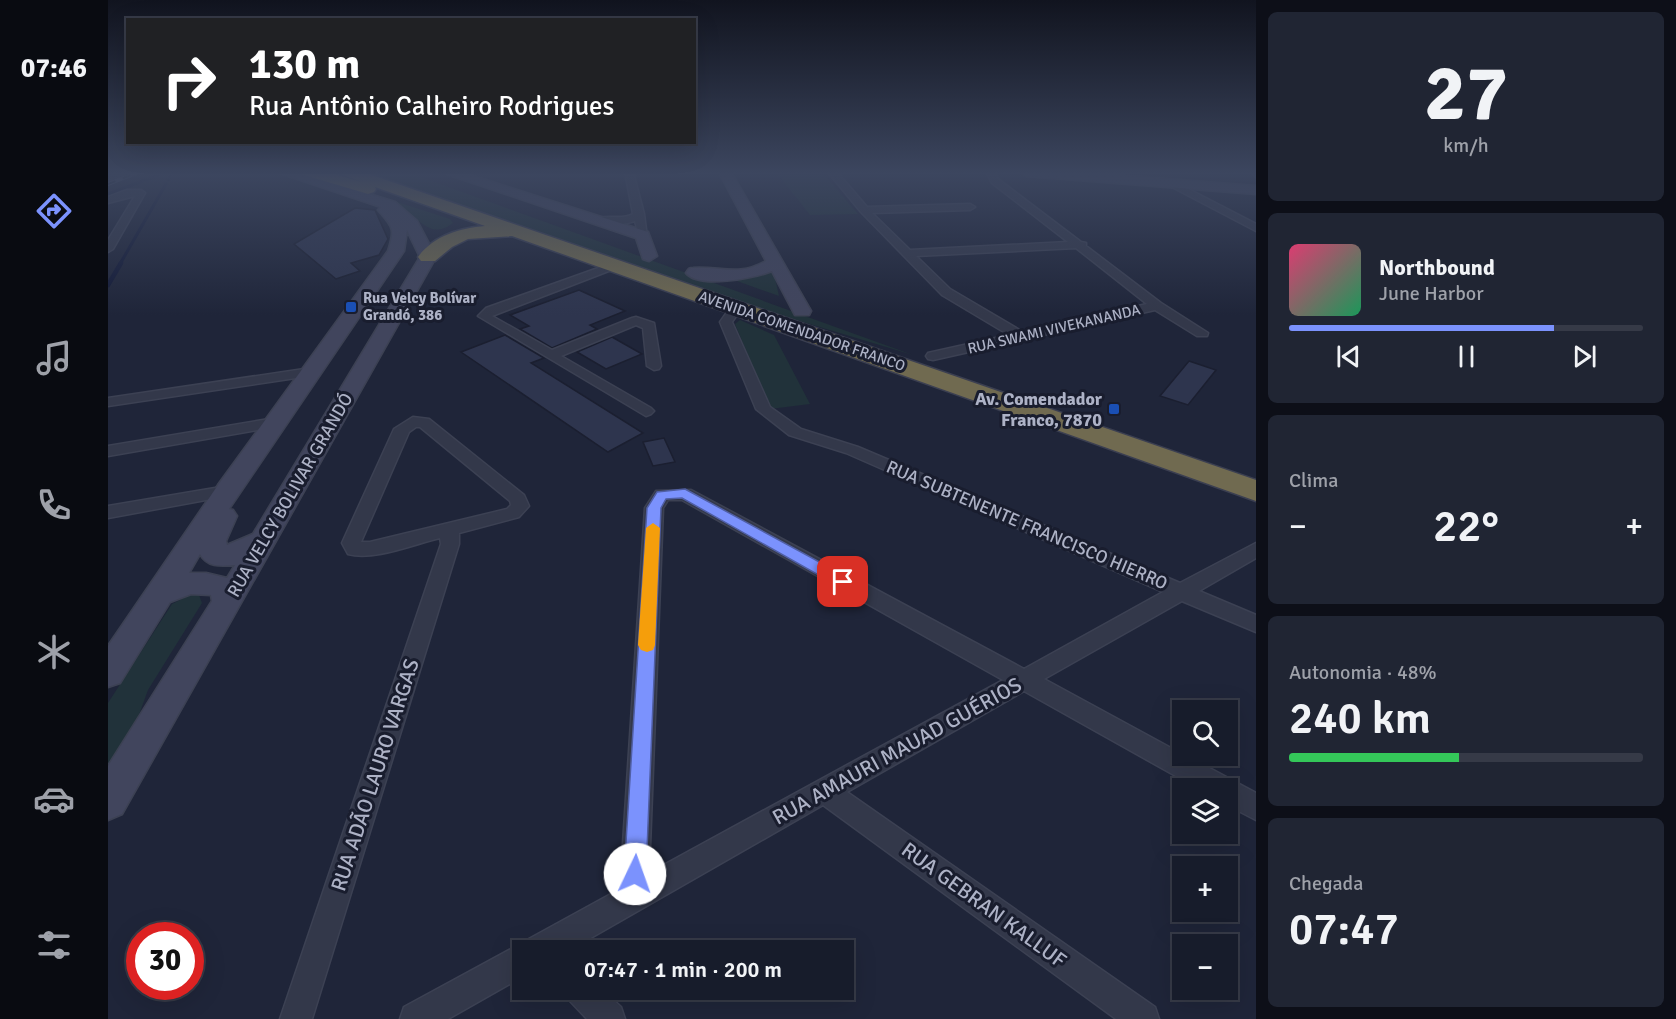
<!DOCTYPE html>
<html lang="pt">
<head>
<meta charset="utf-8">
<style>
  :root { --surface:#171c2b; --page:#202533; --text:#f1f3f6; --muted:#9ea1a9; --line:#363a47; --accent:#7b92fd }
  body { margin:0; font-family:Signika,sans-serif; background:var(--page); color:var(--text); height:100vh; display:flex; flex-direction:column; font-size:22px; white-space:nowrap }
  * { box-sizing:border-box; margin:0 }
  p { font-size:20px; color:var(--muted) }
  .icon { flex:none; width:33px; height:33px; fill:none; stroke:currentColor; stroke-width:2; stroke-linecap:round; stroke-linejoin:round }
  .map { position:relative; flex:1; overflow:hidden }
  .side { display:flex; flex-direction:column; gap:12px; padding:12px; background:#0d0f18; width:420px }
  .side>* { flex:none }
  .top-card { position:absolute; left:18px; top:18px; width:570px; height:126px; border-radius:0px; box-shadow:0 6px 24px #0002,0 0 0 2px var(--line); background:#202124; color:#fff; overflow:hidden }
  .buttons { position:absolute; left:1064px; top:700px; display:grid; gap:12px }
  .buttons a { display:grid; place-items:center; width:66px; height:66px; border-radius:0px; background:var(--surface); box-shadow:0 6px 24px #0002,0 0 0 2px var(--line); font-size:30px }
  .speed { position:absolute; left:18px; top:922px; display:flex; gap:12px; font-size:30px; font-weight:700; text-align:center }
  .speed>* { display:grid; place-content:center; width:78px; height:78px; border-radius:50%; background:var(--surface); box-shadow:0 6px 24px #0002,0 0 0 2px var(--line); line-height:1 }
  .speed .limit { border:9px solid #d22; background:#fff; color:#111 }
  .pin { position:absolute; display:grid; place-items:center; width:51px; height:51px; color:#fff; margin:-26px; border-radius:12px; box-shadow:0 3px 9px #0006 }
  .me { position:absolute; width:66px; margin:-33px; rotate:3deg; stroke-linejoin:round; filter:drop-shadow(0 0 4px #0008) }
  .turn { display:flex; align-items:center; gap:21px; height:126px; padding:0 24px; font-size:27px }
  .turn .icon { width:78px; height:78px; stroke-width:2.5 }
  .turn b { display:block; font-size:42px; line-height:51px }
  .big { font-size:45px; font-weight:600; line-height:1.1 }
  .side .card { flex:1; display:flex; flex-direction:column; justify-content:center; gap:9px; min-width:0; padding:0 21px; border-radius:9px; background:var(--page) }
  .side .dial { align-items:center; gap:0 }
  .dial b { font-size:78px; line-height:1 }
  .song { display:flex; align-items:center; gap:18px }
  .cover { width:72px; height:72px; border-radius:9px; background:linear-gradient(135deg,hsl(340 70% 55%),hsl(150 70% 35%)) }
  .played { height:6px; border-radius:3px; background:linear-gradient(90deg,var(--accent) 75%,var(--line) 75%) }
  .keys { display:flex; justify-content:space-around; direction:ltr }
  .heat { display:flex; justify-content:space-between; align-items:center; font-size:33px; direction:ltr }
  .charge { height:9px; border-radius:4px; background:linear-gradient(90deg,#34c759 48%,var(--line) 0) }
  .trip { position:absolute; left:404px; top:940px; width:342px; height:60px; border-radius:0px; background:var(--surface); box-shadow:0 6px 24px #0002,0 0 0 2px var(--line); font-weight:600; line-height:60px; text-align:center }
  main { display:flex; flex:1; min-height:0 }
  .dock { display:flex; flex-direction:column; width:108px; justify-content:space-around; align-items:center; background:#090b11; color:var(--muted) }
  .dock .icon { width:42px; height:42px }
  .dock .on { color:var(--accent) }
  .dock b { font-size:27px; color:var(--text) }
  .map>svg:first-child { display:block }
</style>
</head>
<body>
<main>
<nav class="dock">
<b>07:46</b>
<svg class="icon on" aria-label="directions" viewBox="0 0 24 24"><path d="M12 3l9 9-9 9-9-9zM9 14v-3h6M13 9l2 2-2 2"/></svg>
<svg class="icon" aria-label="music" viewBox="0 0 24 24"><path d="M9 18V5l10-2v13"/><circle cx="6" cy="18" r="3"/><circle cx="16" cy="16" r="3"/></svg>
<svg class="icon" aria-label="phone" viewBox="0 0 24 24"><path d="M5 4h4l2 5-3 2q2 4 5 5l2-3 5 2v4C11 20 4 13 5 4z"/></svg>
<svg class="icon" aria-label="climate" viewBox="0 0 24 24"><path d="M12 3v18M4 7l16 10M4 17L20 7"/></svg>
<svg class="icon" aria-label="car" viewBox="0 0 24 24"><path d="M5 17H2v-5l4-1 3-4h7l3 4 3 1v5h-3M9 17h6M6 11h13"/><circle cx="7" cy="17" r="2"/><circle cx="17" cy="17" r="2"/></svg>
<svg class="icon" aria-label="filters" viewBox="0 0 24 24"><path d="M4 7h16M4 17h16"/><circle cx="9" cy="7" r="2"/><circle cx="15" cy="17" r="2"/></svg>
</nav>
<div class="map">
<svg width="1148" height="1019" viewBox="0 0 1148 1019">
  <rect width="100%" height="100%" fill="#1f2539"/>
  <path fill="#21323a" d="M250,172H299L805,355L638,305Z
    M668,172H714L750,214L702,215Z
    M271,196L342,219L345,223C325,238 316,224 300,213C292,206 281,202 271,196Z
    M665,269L671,296L626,280L650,275Z
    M632,320L666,335L702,404L662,409L627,324Z
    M84,594L91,595L94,603L40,690L21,742L0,776V703L64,604Z"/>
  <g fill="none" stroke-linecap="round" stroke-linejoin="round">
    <path stroke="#131a37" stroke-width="3" d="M60,180L64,172
      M0,194L58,172
      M12,264L58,184"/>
    <path stroke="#131a37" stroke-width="4.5" d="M0,285L13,263"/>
  </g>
  <path fill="#2e354e" stroke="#1b1f30" stroke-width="1.5" d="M247,208L267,210L280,239L271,255L243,263L252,271L228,279L186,244Z
    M471,290L517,311L482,325L489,329L444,348L412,329L421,326L402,315Z
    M397,335L436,358L423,363L535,433L500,452L353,352Z
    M504,337L534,354L498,369L469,352Z
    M1081,361L1108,370L1080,405L1052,396Z
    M556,438L567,462L545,466L535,442Z"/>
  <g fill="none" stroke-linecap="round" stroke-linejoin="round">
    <g stroke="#3c4153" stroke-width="3">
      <path id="street" d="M6,172H19L0,180V174Z
        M517,172H525L536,214L539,237H531L527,221C515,225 496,227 485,220C496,213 513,221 525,214Z
        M720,172H729L759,207L862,204L867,207L862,210L764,213L802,250L960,242L884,183L878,172H886L890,179L973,242L978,243V246L1053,303L1100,333L1099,336H1089L1047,310L825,360L820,359L818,356L820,353L901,335L834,295L753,212ZM968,248L1039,304L915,332L842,289L808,256Z
        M1142,172H1148V177Z
        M1065,181L1148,224V231L1062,186L1061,184Z
        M33,190L37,193L5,249L0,252V240L27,196L0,203V197L19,190Z
        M507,262L513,265L511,267L384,316L444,350L524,318L528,317L546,323L553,366L551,369L546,370L539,366L535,328L528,325L453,356L543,408L546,411L543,414L538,416L370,316L378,308Z
        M628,304L634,308L624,322L662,407L693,429L750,447L1072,583L1148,543V558L1091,591L1148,615V632L1074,601L936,679L1074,754V756H1079L1148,793V820L1119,805V789H1091L916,691L739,792L1047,1007L1051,1019H1008L715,805L460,951H414V977L340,1019H292L296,1007L403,949L414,945L417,946L419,940L512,889L537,508L548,491L583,490L916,669L1055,592L738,453L681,435L648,409L612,322L624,305ZM560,500H574L895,680L541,873L555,508Z
        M203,368L210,372L208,375L0,406V398Z
        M305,417L321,419L416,495L421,506L411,517L351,533V544L204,1019H172L333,544L332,538C306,544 266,561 240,554L234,543L286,429ZM308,427H312L402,501L403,505L399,509L262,542H253L301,432Z
        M167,418L172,420L175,423L172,426L0,456V446Z
        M119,486L125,487L128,491L125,495L0,518V506Z
        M457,990H495L513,1007L517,1019H479L462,1001Z"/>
    </g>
    <g stroke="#3c4153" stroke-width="3">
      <path id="secondary" d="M169,172H189L287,202L309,221L328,257L14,814L0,820V766L104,601L103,595L83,594L62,602L12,683L0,687V646L110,485L280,251C288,228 284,226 270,210L273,207ZM299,230L312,257L145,534L119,545L118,541L129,516L125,510L121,509L296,251ZM92,554C100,568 113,566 127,565L119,578L98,573H81Z
        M333,172H353L540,232L549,256L541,261L535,259L528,238Z
        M611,172H623L703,311L701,315H687L664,271C646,278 591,289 578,273C581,269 580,268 585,268C613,266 630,277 658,261Z
        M913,172H970L1148,186V194L919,176Z"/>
    </g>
    <g stroke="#3b3f51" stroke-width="3">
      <path id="highway" d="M193,172H219L254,182L235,175L232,172H255L1148,480V501L404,236L360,239L344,247L327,261H313L310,257C325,236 352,228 377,226L267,187L268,189L266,192L260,194L196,175Z"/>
    </g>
    <use href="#street" fill="#33384a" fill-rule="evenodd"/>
    <use href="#secondary" fill="#41455d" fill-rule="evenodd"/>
    <use href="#highway" fill="#706a50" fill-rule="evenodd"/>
    <g stroke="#555a71" stroke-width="4">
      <path id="rail" d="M0,184L31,172"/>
    </g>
    <use href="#rail" stroke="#191d2e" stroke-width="2" stroke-dasharray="8" stroke-linecap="butt"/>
  </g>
  <linearGradient id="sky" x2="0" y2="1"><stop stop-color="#11141f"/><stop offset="0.55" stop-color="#3c465f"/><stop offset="1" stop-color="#3c465f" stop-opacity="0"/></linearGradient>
  <rect width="1148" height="315" fill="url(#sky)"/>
  <path fill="#7b92fd" stroke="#505fa4" stroke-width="1.5" d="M577,489L741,578L743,582L741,586H730L574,498L558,499L553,508L538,874L535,882L527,885L519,882L516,874L539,508L549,492Z"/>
  <path fill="#f59e0b" d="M545,523L552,528L547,645L545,650L539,652L533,650L530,645L538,528Z"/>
  <g fill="#1a4fb4" stroke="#191d2e" stroke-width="2">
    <rect x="237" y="301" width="12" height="12" rx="3"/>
    <rect x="1000" y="403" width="12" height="12" rx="3"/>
  </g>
  <g text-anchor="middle" stroke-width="6" stroke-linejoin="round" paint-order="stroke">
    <g font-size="15" font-weight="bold" fill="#adb2c6" stroke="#191d2e" text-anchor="start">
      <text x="255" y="303">Rua Velcy Bolívar<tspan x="255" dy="17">Grandó, 386</tspan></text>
    </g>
    <g font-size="15" fill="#adb2c6" stroke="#191d2e">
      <text transform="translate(946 329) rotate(-13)" y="5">RUA SWAMI VIVEKANANDA</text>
      <text transform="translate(694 331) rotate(19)" y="5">AVENIDA COMENDADOR FRANCO</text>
    </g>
    <g font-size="18" font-weight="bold" fill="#adb2c6" stroke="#191d2e" text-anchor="end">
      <text x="994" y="405">Av. Comendador<tspan x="994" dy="21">Franco, 7870</tspan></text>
    </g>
    <g font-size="18" fill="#adb2c6" stroke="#191d2e">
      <text transform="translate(182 495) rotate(-60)" y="6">RUA VELCY BOLIVAR GRANDÓ</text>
      <text transform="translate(919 525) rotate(23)" y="6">RUA SUBTENENTE FRANCISCO HIERRO</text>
    </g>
    <g font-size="21" fill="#adb2c6" stroke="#191d2e">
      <text transform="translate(789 751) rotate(-29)" y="7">RUA AMAURI MAUAD GUÉRIOS</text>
      <text transform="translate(267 775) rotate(-72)" y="7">RUA ADÃO LAURO VARGAS</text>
      <text transform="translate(876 905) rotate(36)" y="7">RUA GEBRAN KALLUF</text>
    </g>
  </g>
</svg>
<div class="buttons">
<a><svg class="icon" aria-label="search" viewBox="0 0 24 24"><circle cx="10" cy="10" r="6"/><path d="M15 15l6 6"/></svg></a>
<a><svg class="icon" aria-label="layers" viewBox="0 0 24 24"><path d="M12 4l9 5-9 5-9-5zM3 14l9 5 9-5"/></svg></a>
<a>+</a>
<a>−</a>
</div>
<div class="speed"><div class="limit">30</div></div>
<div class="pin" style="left:735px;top:582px;background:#d93025"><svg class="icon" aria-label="arrive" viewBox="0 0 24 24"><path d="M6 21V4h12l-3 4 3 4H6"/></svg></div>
<svg class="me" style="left:527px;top:874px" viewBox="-20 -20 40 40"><circle r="19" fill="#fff"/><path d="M0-13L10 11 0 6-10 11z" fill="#7b92fd"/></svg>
<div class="trip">07:47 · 1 min · 200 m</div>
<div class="top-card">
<div class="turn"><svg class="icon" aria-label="right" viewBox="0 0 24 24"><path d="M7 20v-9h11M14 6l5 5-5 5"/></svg><div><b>130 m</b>Rua Antônio Calheiro Rodrigues</div></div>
</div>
</div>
<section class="side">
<div class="card dial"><b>27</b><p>km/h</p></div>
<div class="card">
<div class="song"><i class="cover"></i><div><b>Northbound</b><p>June Harbor</p></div></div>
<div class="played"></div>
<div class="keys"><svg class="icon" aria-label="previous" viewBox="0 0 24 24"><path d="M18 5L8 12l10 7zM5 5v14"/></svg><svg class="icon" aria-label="pause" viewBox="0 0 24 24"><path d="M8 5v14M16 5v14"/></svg><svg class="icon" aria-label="next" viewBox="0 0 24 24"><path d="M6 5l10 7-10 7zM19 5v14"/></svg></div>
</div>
<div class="card"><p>Clima</p>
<div class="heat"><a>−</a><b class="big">22°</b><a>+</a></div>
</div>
<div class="card"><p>Autonomia · 48%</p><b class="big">240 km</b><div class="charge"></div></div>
<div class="card"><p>Chegada</p><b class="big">07:47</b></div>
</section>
</main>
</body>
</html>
